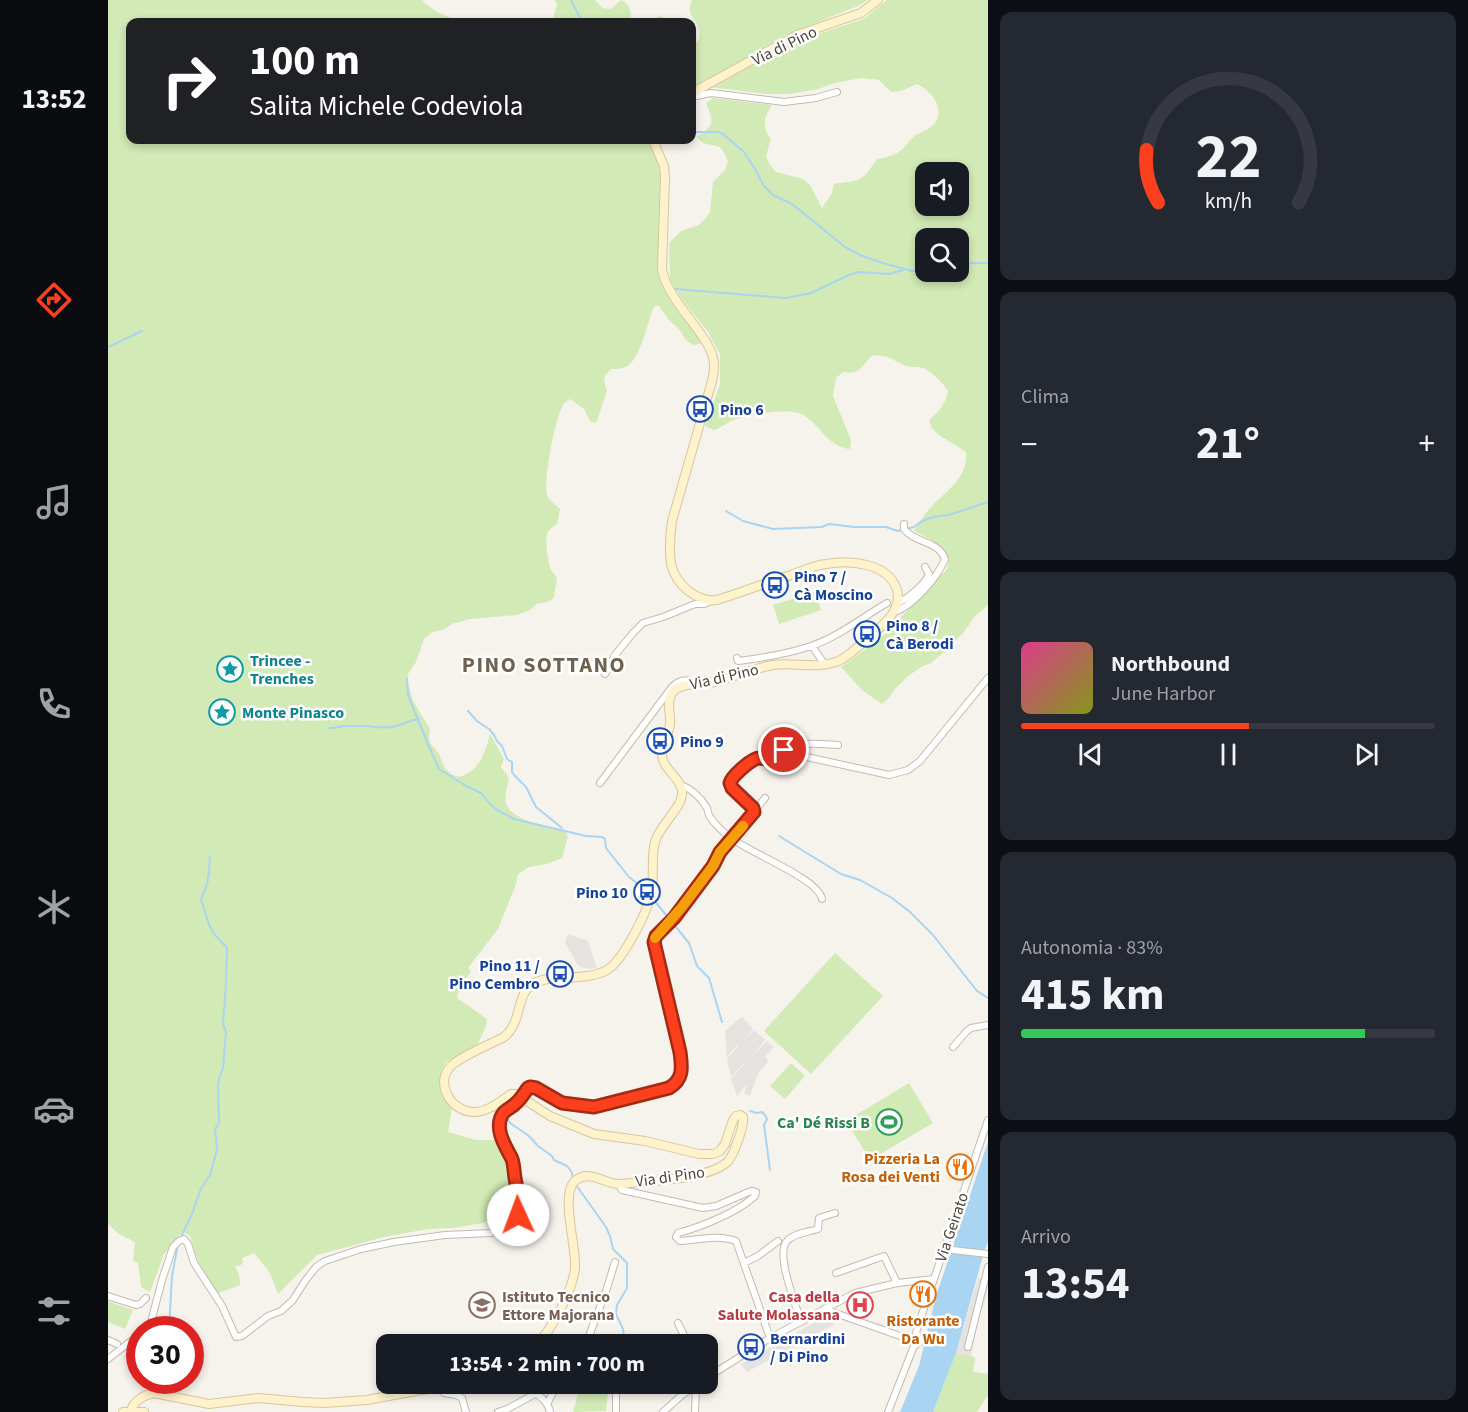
<!DOCTYPE html>
<html lang="it">
<head>
<meta charset="utf-8">
<style>
  :root { --surface:#171b24; --page:#242831; --text:#f1f3f6; --muted:#9ea1a6; --line:#363941; --accent:#fc3f1d }
  body { margin:0; font-family:"Source Sans 3",sans-serif; background:var(--page); color:var(--text); height:100vh; display:flex; flex-direction:column; font-size:22px; white-space:nowrap }
  * { box-sizing:border-box; margin:0 }
  p { font-size:20px; color:var(--muted) }
  .icon { flex:none; width:33px; height:33px; fill:none; stroke:currentColor; stroke-width:2; stroke-linecap:round; stroke-linejoin:round }
  .map { position:relative; flex:1; overflow:hidden }
  .panel { display:flex; flex-direction:column; gap:12px; padding:12px; background:#0d0f14; width:480px }
  .panel>* { flex:none }
  .top-card { position:absolute; left:18px; top:18px; width:570px; height:126px; border-radius:12px; box-shadow:0 3px 9px #0003; background:#202124; color:#fff; overflow:hidden }
  .tools { position:absolute; left:807px; top:162px; display:grid; gap:12px }
  .tools a { display:grid; place-items:center; width:54px; height:54px; border-radius:12px; background:var(--surface); box-shadow:0 3px 9px #0003; font-size:30px }
  .speed { position:absolute; left:18px; top:1316px; display:flex; gap:12px; font-size:30px; font-weight:700; text-align:center }
  .speed>* { display:grid; place-content:center; width:78px; height:78px; border-radius:50%; background:var(--surface); box-shadow:0 3px 9px #0003; line-height:1 }
  .speed .limit { border:9px solid #d22; background:#fff; color:#111 }
  .pin { position:absolute; display:grid; place-items:center; width:51px; height:51px; color:#fff; margin:-26px; border:3px solid #fff; border-radius:50%; box-shadow:0 2px 6px #0007 }
  .me { position:absolute; width:66px; margin:-33px; rotate:358deg; stroke-linejoin:round; filter:drop-shadow(0 0 4px #0008) }
  .turn { display:flex; align-items:center; gap:21px; height:126px; padding:0 24px; font-size:27px }
  .turn .icon { width:78px; height:78px; stroke-width:2.5 }
  .turn b { display:block; font-size:42px; line-height:51px }
  .big { font-size:45px; font-weight:700; line-height:1.1 }
  .panel .card { flex:1; display:flex; flex-direction:column; justify-content:center; gap:9px; min-width:0; padding:0 21px; border-radius:12px; background:var(--page) }
  .panel .dial { align-items:center; gap:0 }
  .dial svg { height:156px; overflow:visible; fill:none; stroke:var(--line); stroke-width:7; stroke-linecap:round; text-anchor:middle }
  .dial text { fill:var(--text); stroke:none }
  .song { display:flex; align-items:center; gap:18px }
  .cover { width:72px; height:72px; border-radius:9px; background:linear-gradient(135deg,hsl(330 70% 55%),hsl(70 70% 35%)) }
  .played { height:6px; border-radius:3px; background:linear-gradient(90deg,var(--accent) 55%,var(--line) 55%) }
  .keys { display:flex; justify-content:space-around; direction:ltr }
  .heat { display:flex; justify-content:space-between; align-items:center; font-size:33px; direction:ltr }
  .charge { height:9px; border-radius:4px; background:linear-gradient(90deg,#34c759 83%,var(--line) 0) }
  .trip { position:absolute; left:268px; top:1334px; width:342px; height:60px; border-radius:12px; background:var(--surface); box-shadow:0 3px 9px #0003; font-weight:700; line-height:60px; text-align:center }
  main { display:flex; flex:1; min-height:0 }
  .dock { display:flex; flex-direction:column; width:108px; justify-content:space-around; align-items:center; background:#090b0e; color:var(--muted) }
  .dock .icon { width:42px; height:42px }
  .dock .on { color:var(--accent) }
  .dock b { font-size:27px; color:var(--text) }
  .map>svg:first-child { display:block }
</style>
</head>
<body>
<main>
<nav class="dock">
<b>13:52</b>
<svg class="icon on" aria-label="directions" viewBox="0 0 24 24"><path d="M12 3l9 9-9 9-9-9zM9 14v-3h6M13 9l2 2-2 2"/></svg>
<svg class="icon" aria-label="music" viewBox="0 0 24 24"><path d="M9 18V5l10-2v13"/><circle cx="6" cy="18" r="3"/><circle cx="16" cy="16" r="3"/></svg>
<svg class="icon" aria-label="phone" viewBox="0 0 24 24"><path d="M5 4h4l2 5-3 2q2 4 5 5l2-3 5 2v4C11 20 4 13 5 4z"/></svg>
<svg class="icon" aria-label="climate" viewBox="0 0 24 24"><path d="M12 3v18M4 7l16 10M4 17L20 7"/></svg>
<svg class="icon" aria-label="car" viewBox="0 0 24 24"><path d="M5 17H2v-5l4-1 3-4h7l3 4 3 1v5h-3M9 17h6M6 11h13"/><circle cx="7" cy="17" r="2"/><circle cx="17" cy="17" r="2"/></svg>
<svg class="icon" aria-label="filters" viewBox="0 0 24 24"><path d="M4 7h16M4 17h16"/><circle cx="9" cy="7" r="2"/><circle cx="15" cy="17" r="2"/></svg>
</nav>
<div class="map">
<svg width="880" height="1412" viewBox="0 0 880 1412">
  <rect width="100%" height="100%" fill="#f6f3ec"/>
  <path fill="#d2eab5" fill-rule="evenodd" d="M0,0H314C325,12 340,17 355,22H22V140H541C546,152 552,165 553,179C557,214 545,253 555,286C560,303 584,328 595,343L585,345L578,340L571,329L561,320L550,305L546,307L544,311C539,326 533,354 521,365C516,369 509,369 503,369L497,376L496,381L499,390L489,421L486,423L482,421L476,409L462,399C459,401 456,403 455,405C447,418 435,481 439,495C441,501 448,505 452,509L449,524C445,527 440,530 439,535C437,542 440,563 443,570C444,571 449,577 449,578L446,598L442,601L429,604L422,610L409,615L362,619L344,624L336,629L323,633L316,639L308,662L300,674V683L305,701L322,729L321,738L322,743L331,754L336,767L343,774L351,777C372,771 377,753 382,734L396,759L393,767L401,778C400,785 396,796 398,803C402,820 443,828 458,832L460,836L454,858L439,864L421,867L410,874L408,884L390,929L360,968L363,971L352,988L349,998L379,1019L378,1026L369,1046L338,1062L333,1072L331,1085L334,1095L344,1108L340,1132L368,1140H386L395,1156L399,1167L404,1198L402,1208L398,1213L375,1223L345,1228L320,1229L276,1237L209,1255L170,1294L162,1273L146,1253L134,1258L135,1264L127,1267L131,1274L132,1285L108,1294C95,1276 88,1257 82,1236L74,1232L56,1254L42,1292L33,1287L30,1263L25,1261L27,1242L11,1234L0,1224Z
    M447,0H487L494,8L503,9L513,0C521,3 523,10 523,18L536,21L553,16L561,20L563,22H444L449,5Z
    M584,0H760L750,6L677,35L627,64L584,87V46L591,40C596,18 575,20 584,0Z
    M779,0H880V605L867,616L856,632L837,651L823,663L815,666L800,676L786,690L781,698L774,704L755,691L733,667L776,635L839,569C846,547 822,540 806,531C811,523 816,514 823,507C838,490 860,479 858,452L831,435L824,428L821,420C831,412 838,403 840,391C835,383 824,372 815,368C809,366 802,368 796,365C782,359 779,354 763,356C754,367 751,375 735,372L728,378L725,396L743,440L742,449C722,448 713,427 697,416C683,406 639,415 623,421C617,424 612,428 606,430L597,426L612,384V354L600,332L573,298L562,279L561,243L573,231L591,225L597,219L602,212L605,182L617,170L620,162L617,154L612,147L595,143L589,137C607,124 606,124 598,103L605,98L664,105C656,118 653,126 663,139L658,156L662,165L668,172L695,179L702,185L714,208L724,193L726,184C733,182 739,183 746,181C757,179 763,167 769,159C780,157 791,155 798,145C803,140 799,143 804,138C810,132 818,132 824,126C840,111 824,91 809,84L793,91L783,92L771,80L754,78L727,83L710,89L682,94H658L602,87L614,82L688,41L756,19ZM818,172H850V206H818ZM818,238H850V272H818Z
    M707,592L713,610L671,624L665,605Z
    M727,953L775,996L703,1074L656,1031Z
    M683,1063L697,1076L677,1099L662,1086Z
    M801,1083L825,1123L762,1160L738,1121Z
    M0,1301L25,1310L17,1329L0,1322Z
    M848,1353L863,1356L867,1358L865,1372L880,1374V1395L869,1412H825Z
    M473,1383H501L498,1411L465,1412Z"/>
  <path fill="#e5e3e0" d="M460,934L480,941L489,968L480,969L473,967L469,964L457,942Z
    M634,1017L645,1029L635,1041L646,1030L657,1040L642,1058L659,1041L666,1047L657,1057L661,1061L651,1072L642,1096L636,1094L639,1084L629,1096L623,1079L637,1063H636L623,1077L619,1059L630,1046L629,1045L619,1057L617,1031Z
    M870,1278L880,1283V1286L876,1305L872,1308L863,1356L848,1353Z
    M716,1317L727,1324L639,1372L633,1364Z"/>
  <path fill="#a9d4f2" d="M880,1142V1242L876,1252L848,1353L825,1412H792L811,1366L828,1296Z"/>
  <g fill="none" stroke-linecap="round" stroke-linejoin="round">
    <path stroke="#a9d4f2" stroke-width="2" d="M463,0L474,22
      M584,132H610L615,134L636,152L647,169L656,186L665,195L684,204L737,247L752,255L775,263L804,271L818,270
      M850,263H880
      M567,289L678,298L703,293L741,275L751,272L781,274L795,270
      M0,347L34,331
      M618,511L635,521L665,529L714,527L721,524L746,527H778L790,531L806,527L814,521L825,517L841,515L880,502
      M299,679L300,695L322,749L331,769L358,786L373,793L381,803L389,810L406,819L478,836L494,837L497,839L498,848L521,877L540,892
      M360,711L369,721L381,729L386,735L389,741L394,746L399,759L404,762V772L407,776L418,787L428,807L454,828
      M221,728C226,728 230,727 235,726C241,726 248,726 255,726C264,726 274,729 283,727C293,726 301,720 311,719
      M671,836L733,874L752,880L784,898L802,912L825,935L869,991L880,998
      M545,899L581,943L589,966L601,978L614,1022
      M642,1111L649,1113L654,1112L657,1115L659,1119L656,1125L662,1170
      M396,1113L402,1123L421,1136L430,1146L444,1156L446,1160L459,1166L463,1171L466,1180
      M468,1185L498,1227L502,1236L505,1249L519,1263V1288L509,1305L508,1314L515,1329L517,1344
      M72,1239L84,1214L93,1189L102,1175L109,1150L107,1129L111,1123L110,1086L111,1078L115,1068L118,1032L115,1024L118,984L119,948L107,935L101,925L93,899C101,885 101,872 102,857
      M61,1329L64,1276L70,1244"/>
    <g stroke="#c2bbae" stroke-width="8">
      <path id="street" d="M584,97L603,93L676,102L708,98L729,92
        M789,603C800,599 817,584 821,574L817,567
        M785,613C805,606 829,578 837,559C830,540 806,543 796,529V524
        M704,646L717,665
        M629,658L630,661C654,658 680,654 703,646C730,637 755,617 779,603
        M497,674L507,655L525,633L535,623L555,617L587,604H596L603,601
        M670,757C683,739 711,744 730,745
        M492,783L564,687C569,682 575,679 582,681L585,684
        M571,784C584,789 592,796 599,808C600,811 600,814 602,817C607,824 615,832 622,837C639,852 710,878 714,899
        M646,812L657,798
        M845,1047L858,1032L863,1028L880,1025
        M510,1184L514,1190L595,1208L608,1206L643,1191L648,1192L647,1196C630,1212 593,1227 570,1233L568,1237L572,1241C590,1240 610,1234 628,1241L662,1338
        M836,1249L880,1254
        M636,1263L650,1256L670,1241
        M728,1273L776,1256L789,1283
        M0,1296L28,1305L32,1304L38,1298
        M716,1309L792,1336L799,1337
        M693,1322C688,1305 667,1254 679,1241C686,1233 701,1232 710,1229L711,1218L727,1213
        M570,1323L580,1344
        M37,1329L43,1322L54,1280L65,1247L71,1241L76,1239L80,1244L86,1263L114,1306L128,1337L134,1336L160,1316L173,1311L185,1300L197,1281L208,1267L217,1261L253,1249L286,1242L337,1235L383,1233L400,1226L410,1215L412,1209V1194L407,1180L404,1160L397,1149L392,1134V1118L399,1109L409,1103L420,1088L422,1087C432,1089 439,1096 448,1100C460,1106 474,1107 486,1107L561,1088C576,1079 574,1067 572,1051L546,942L548,936L566,918L605,866L612,852L646,812L645,808L624,788L622,783C624,776 640,762 647,759C652,756 656,760 661,760C670,759 677,754 685,754L781,775L800,770L812,761L880,678
        M0,1340L9,1344
        M478,1344L498,1291L507,1262
        M860,1347L880,1267
        M0,1359L32,1334
        M600,1377L662,1338L747,1293L789,1283L826,1279
        M508,1383V1412
        M334,1388L336,1393L348,1395L354,1398L358,1412
        M439,1404L450,1383
        M390,1412L399,1409L427,1394C434,1396 441,1405 442,1412
        M555,1412L574,1395L592,1383
        M587,1412L588,1387
        M780,1412L804,1351L806,1346L812,1342V1338L808,1333L809,1329L880,1120"/>
    </g>
    <g stroke="#d6c79b" stroke-width="10">
      <path id="secondary" d="M584,93L689,35L753,13L770,0
        M429,1344C444,1330 465,1289 467,1268C469,1247 451,1193 468,1180C482,1169 498,1185 512,1184C539,1181 597,1180 618,1163C624,1159 626,1150 629,1143C632,1135 636,1126 635,1117L632,1115L628,1116L625,1120L617,1144L612,1151L605,1154H591L537,1141L486,1134L442,1116L408,1094H403C392,1102 379,1112 366,1112C343,1112 326,1083 343,1066C353,1056 383,1044 396,1037C414,1023 408,996 423,985C439,973 479,982 499,970C515,961 543,906 544,888C546,873 543,857 547,842C551,825 576,807 574,791C573,779 558,771 555,760C551,748 560,736 562,725C563,715 558,702 564,693C568,687 577,685 584,684C592,684 599,683 607,682C626,677 645,669 664,665C685,662 707,669 728,662C738,659 748,648 757,641C771,628 795,612 789,590C780,562 741,560 718,564C706,565 694,571 683,575C658,583 634,592 609,600C588,602 568,585 563,564C561,550 562,535 564,521L604,381C605,377 606,372 606,367C608,338 560,305 554,269L557,177L556,166L545,140
        M23,1411C25,1401 36,1395 46,1393L101,1404L150,1398L195,1402L216,1403L259,1400L313,1390L347,1386L358,1383
        M15,1412H36"/>
    </g>
    <use href="#street" stroke="#fff" stroke-width="6"/>
    <use href="#secondary" stroke="#fff3cd" stroke-width="8"/>
  </g>
  <g fill="none" stroke-linecap="round" stroke-linejoin="round">
    <g stroke="#a42913" stroke-width="15">
      <path id="route" d="M410,1215C414,1199 409,1192 407,1178C406,1172 406,1165 404,1159C398,1147 386,1130 394,1115C397,1109 404,1108 408,1103C413,1099 416,1093 420,1088L422,1087L428,1088L454,1103L486,1107L561,1088C576,1079 574,1067 572,1052L546,942L548,936L566,918L605,866L612,852L646,812L645,808L624,788L622,783C624,776 644,758 651,758C657,758 664,762 670,757C673,755 674,752 676,750"/>
    </g>
    <use href="#route" stroke="#fc3f1d" stroke-width="10"/>
    <path stroke="#f59e0b" stroke-width="10" d="M547,938L574,907L605,866L612,852L635,826"/>
  </g>
  <defs>
    <g id="bus-ring" transform="scale(1.35)"><circle r="9.5" fill="#fff" stroke="#1a4fb4" stroke-width="1.5"/><path d="M-5-6H5V4H4V6H2V4H-2V6H-4V4H-5ZM-3.5-4V0h7V-4ZM-3.5 1.2v1.5H-2V1.2ZM2 1.2v1.5H3.5V1.2Z" fill="#1a4fb4"/></g>
    <g id="sight-ring" transform="scale(1.35)"><circle r="9.5" fill="#fff" stroke="#0f9aa8" stroke-width="1.5"/><path d="M0-6L1.8-2.2L6-1.7L2.9 1.2L3.7 5.4L0 3.3L-3.7 5.4L-2.9 1.2L-6-1.7L-1.8-2.2Z" fill="#0f9aa8"/></g>
    <g id="stadium-ring" transform="scale(1.35)"><circle r="9.5" fill="#fff" stroke="#2e9e5b" stroke-width="1.5"/><path d="M0-5a6.5 5 0 1 0 0 10a6.5 5 0 1 0 0-10ZM-3.5-1.8h7v3.6h-7Z" fill="#2e9e5b"/></g>
    <g id="restaurant-ring" transform="scale(1.35)"><circle r="9.5" fill="#fff" stroke="#e8710a" stroke-width="1.5"/><path d="M-5-6h1v4h1v-4h1v4h1v-4h1v5L-1.5 .5V6h-2V.5L-5-1ZM5-6V6H3V1.5H1.5Q1.5-4 5-6Z" fill="#e8710a"/></g>
    <g id="school-ring" transform="scale(1.35)"><circle r="9.5" fill="#fff" stroke="#8d6e63" stroke-width="1.5"/><path d="M0-5L7-2L0 1L-7-2ZM-4 1L0 2.5L4 1V4Q0 6-4 4Z" fill="#8d6e63"/></g>
    <g id="hospital-ring" transform="scale(1.35)"><circle r="9.5" fill="#fff" stroke="#e0444e" stroke-width="1.5"/><path d="M-5-5h3v3.5h4V-5h3V5h-3V1.5h-4V5h-3Z" fill="#e0444e"/></g>
  </defs>
  <g fill-rule="evenodd">
    <use href="#bus-ring" x="592" y="409"/>
    <use href="#bus-ring" x="667" y="585"/>
    <use href="#bus-ring" x="759" y="634"/>
    <use href="#sight-ring" x="122" y="669"/>
    <use href="#sight-ring" x="114" y="712"/>
    <use href="#bus-ring" x="552" y="741"/>
    <use href="#bus-ring" x="539" y="892"/>
    <use href="#bus-ring" x="452" y="974"/>
    <use href="#stadium-ring" x="781" y="1122"/>
    <use href="#restaurant-ring" x="852" y="1167"/>
    <use href="#restaurant-ring" x="815" y="1294"/>
    <use href="#school-ring" x="374" y="1305"/>
    <use href="#hospital-ring" x="752" y="1305"/>
    <use href="#bus-ring" x="643" y="1347"/>
  </g>
  <g text-anchor="middle" stroke-width="5" stroke-linejoin="round" paint-order="stroke">
    <g font-size="16" fill="#4b4439" stroke="#fff">
      <text transform="translate(676 45) rotate(-26)" y="6">Via di Pino</text>
      <text transform="translate(616 676) rotate(-13)" y="6">Via di Pino</text>
      <text transform="translate(562 1176) rotate(-8)" y="6">Via di Pino</text>
      <text transform="translate(843 1227) rotate(-71)" y="6">Via Geirato</text>
    </g>
    <g font-size="16" font-weight="bold" fill="#164399" stroke="#fff" text-anchor="start">
      <text x="612" y="415">Pino 6</text>
      <text x="686" y="582">Pino 7 /<tspan x="686" dy="18">Cà Moscino</tspan></text>
      <text x="778" y="631">Pino 8 /<tspan x="778" dy="18">Cà Berodi</tspan></text>
      <text x="572" y="747">Pino 9</text>
      <text x="520" y="898" text-anchor="end">Pino 10</text>
      <text x="432" y="971" text-anchor="end">Pino 11 /<tspan x="432" dy="18">Pino Cembro</tspan></text>
      <text x="662" y="1344">Bernardini<tspan x="662" dy="18">/ Di Pino</tspan></text>
    </g>
    <g font-size="16" font-weight="bold" fill="#0d838f" stroke="#fff" text-anchor="start">
      <text x="142" y="666">Trincee -<tspan x="142" dy="18">Trenches</tspan></text>
      <text x="134" y="718">Monte Pinasco</text>
    </g>
    <g font-size="16" font-weight="bold" fill="#27864d" stroke="#fff" text-anchor="end">
      <text x="762" y="1128">Ca' Dé Rissi B</text>
    </g>
    <g font-size="16" font-weight="bold" fill="#c56008" stroke="#fff" text-anchor="end">
      <text x="832" y="1164">Pizzeria La<tspan x="832" dy="18">Rosa dei Venti</tspan></text>
      <text x="815" y="1326" text-anchor="middle">Ristorante<tspan x="815" dy="18">Da Wu</tspan></text>
    </g>
    <g font-size="16" font-weight="bold" fill="#785e54" stroke="#fff" text-anchor="start">
      <text x="394" y="1302">Istituto Tecnico<tspan x="394" dy="18">Ettore Majorana</tspan></text>
    </g>
    <g font-size="16" font-weight="bold" fill="#be3a42" stroke="#fff" text-anchor="end">
      <text x="732" y="1302">Casa della<tspan x="732" dy="18">Salute Molassana</tspan></text>
    </g>
    <g font-size="22" font-weight="bold" letter-spacing="1.5" fill="#6e6250" stroke="#fff">
      <text x="436" y="672">PINO SOTTANO</text>
    </g>
  </g>
</svg>
<div class="tools">
<a><svg class="icon" aria-label="sound" viewBox="0 0 24 24"><path d="M4 9h4l5-4v14l-5-4H4zM17 9q2 3 0 6"/></svg></a>
<a><svg class="icon" aria-label="search" viewBox="0 0 24 24"><circle cx="10" cy="10" r="6"/><path d="M15 15l6 6"/></svg></a>
</div>
<div class="speed"><div class="limit">30</div></div>
<div class="pin" style="left:676px;top:750px;background:#d93025"><svg class="icon" aria-label="arrive" viewBox="0 0 24 24"><path d="M6 21V4h12l-3 4 3 4H6"/></svg></div>
<svg class="me" style="left:410px;top:1215px" viewBox="-20 -20 40 40"><circle r="19" fill="#fff"/><path d="M0-13L10 11 0 6-10 11z" fill="#fc3f1d"/></svg>
<div class="trip">13:54 · 2 min · 700 m</div>
<div class="top-card">
<div class="turn"><svg class="icon" aria-label="right" viewBox="0 0 24 24"><path d="M7 20v-9h11M14 6l5 5-5 5"/></svg><div><b>100 m</b>Salita Michele Codeviola</div></div>
</div>
</div>
<section class="panel">
<div class="card dial"><svg viewBox="0 0 100 80">
<path d="M14 69A42 42 0 1 1 86 69"/>
<path d="M14 69A42 42 0 0 1 8 42" stroke="#fc3f1d"/>
<text x="50" y="56" font-size="32" font-weight="700">22</text>
<text x="50" y="72" font-size="11">km/h</text>
</svg></div>
<div class="card"><p>Clima</p>
<div class="heat"><a>−</a><b class="big">21°</b><a>+</a></div>
</div>
<div class="card">
<div class="song"><i class="cover"></i><div><b>Northbound</b><p>June Harbor</p></div></div>
<div class="played"></div>
<div class="keys"><svg class="icon" aria-label="previous" viewBox="0 0 24 24"><path d="M18 5L8 12l10 7zM5 5v14"/></svg><svg class="icon" aria-label="pause" viewBox="0 0 24 24"><path d="M8 5v14M16 5v14"/></svg><svg class="icon" aria-label="next" viewBox="0 0 24 24"><path d="M6 5l10 7-10 7zM19 5v14"/></svg></div>
</div>
<div class="card"><p>Autonomia · 83%</p><b class="big">415 km</b><div class="charge"></div></div>
<div class="card"><p>Arrivo</p><b class="big">13:54</b></div>
</section>
</main>
</body>
</html>
